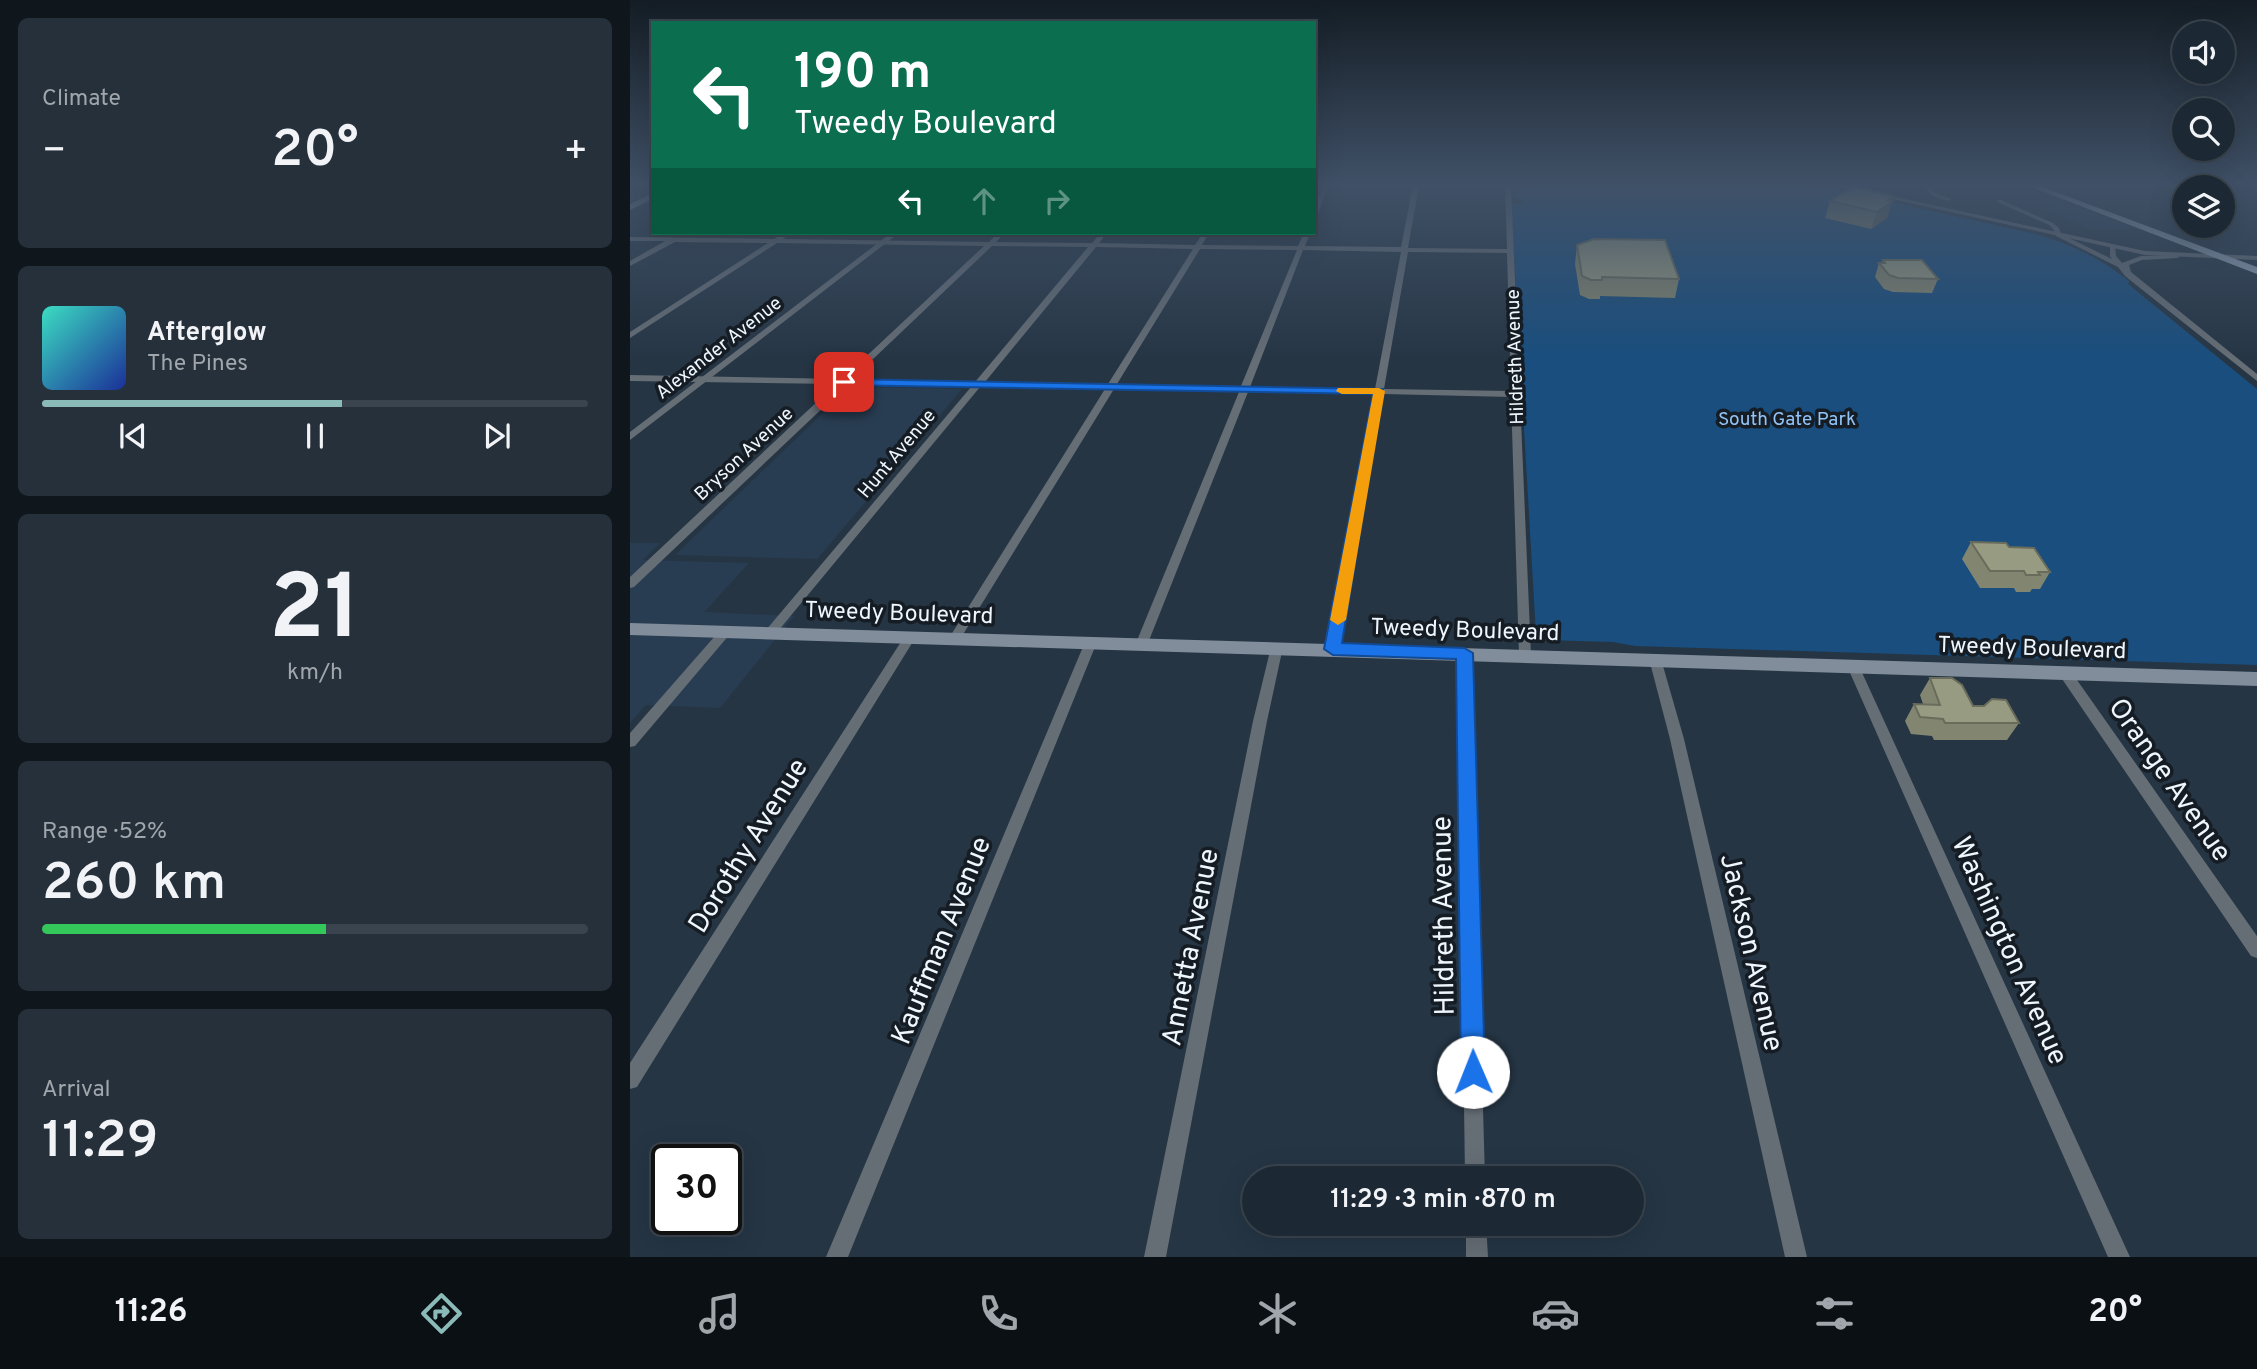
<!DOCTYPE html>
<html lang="en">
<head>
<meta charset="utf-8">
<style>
  :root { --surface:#1c2833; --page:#25303b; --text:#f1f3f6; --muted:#a0a6ac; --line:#3a444e; --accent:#8bbbb9 }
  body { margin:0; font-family:Overpass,sans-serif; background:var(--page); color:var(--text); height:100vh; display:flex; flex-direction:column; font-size:26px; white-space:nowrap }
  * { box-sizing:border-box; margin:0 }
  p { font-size:23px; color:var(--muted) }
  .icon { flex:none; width:38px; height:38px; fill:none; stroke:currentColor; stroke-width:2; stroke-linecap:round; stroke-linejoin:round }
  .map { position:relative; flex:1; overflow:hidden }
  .sheet { display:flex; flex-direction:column; gap:18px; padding:18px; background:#0f161c; width:630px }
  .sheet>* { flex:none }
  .banner { position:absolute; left:21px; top:21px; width:665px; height:214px; border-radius:0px; box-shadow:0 7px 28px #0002,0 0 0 2px var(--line); background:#0b6e4f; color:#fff; overflow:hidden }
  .buttons { position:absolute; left:1542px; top:21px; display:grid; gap:14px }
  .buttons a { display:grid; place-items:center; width:63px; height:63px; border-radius:50%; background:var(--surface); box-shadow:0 7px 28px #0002,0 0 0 2px var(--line); font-size:35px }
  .speed { position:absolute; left:21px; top:1144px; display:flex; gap:14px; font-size:35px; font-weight:700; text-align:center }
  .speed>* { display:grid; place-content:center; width:91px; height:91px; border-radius:50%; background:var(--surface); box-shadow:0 7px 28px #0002,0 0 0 2px var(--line); line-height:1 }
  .speed .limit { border:4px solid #111; border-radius:10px; background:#fff; color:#111 }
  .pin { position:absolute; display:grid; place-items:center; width:60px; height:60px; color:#fff; margin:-30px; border-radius:14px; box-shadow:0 4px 10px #0006 }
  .me { position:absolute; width:77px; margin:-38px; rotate:359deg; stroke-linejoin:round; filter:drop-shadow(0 0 5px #0008) }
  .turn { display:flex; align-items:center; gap:24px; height:147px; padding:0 28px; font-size:32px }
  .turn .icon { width:91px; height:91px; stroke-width:2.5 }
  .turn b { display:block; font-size:49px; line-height:60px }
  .lanes { display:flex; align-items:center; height:66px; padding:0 28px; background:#0003; justify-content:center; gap:35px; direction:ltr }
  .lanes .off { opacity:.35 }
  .big { font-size:52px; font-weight:600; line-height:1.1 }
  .sheet .card { flex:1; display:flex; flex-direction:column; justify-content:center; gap:10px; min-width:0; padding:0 24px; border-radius:10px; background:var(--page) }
  .sheet .dial { align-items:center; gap:0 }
  .dial b { font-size:91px; line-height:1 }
  .song { display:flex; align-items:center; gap:21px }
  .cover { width:84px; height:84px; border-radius:10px; background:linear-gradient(135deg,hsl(170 70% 55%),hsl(230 70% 35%)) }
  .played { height:7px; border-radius:4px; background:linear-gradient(90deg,var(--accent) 55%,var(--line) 55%) }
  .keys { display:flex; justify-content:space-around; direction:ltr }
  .heat { display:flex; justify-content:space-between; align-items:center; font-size:38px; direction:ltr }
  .charge { height:10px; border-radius:5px; background:linear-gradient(90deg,#34c759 52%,var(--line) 0) }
  .trip { position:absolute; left:612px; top:1166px; width:402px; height:70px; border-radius:35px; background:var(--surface); box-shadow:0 7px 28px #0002,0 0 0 2px var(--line); font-weight:600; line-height:70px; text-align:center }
  .menu { display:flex; height:112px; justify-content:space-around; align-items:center; background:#0b1014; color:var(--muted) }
  .menu .icon { width:49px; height:49px }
  .menu .selected { color:var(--accent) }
  .menu b { font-size:32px; color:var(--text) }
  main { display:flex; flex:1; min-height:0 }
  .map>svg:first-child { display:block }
</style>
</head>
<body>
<main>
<section class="sheet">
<div class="card"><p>Climate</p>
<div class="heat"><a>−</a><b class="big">20°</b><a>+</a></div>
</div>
<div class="card">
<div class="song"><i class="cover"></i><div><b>Afterglow</b><p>The Pines</p></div></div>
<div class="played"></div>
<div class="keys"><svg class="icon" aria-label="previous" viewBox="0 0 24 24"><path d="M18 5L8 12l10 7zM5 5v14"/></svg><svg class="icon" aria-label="pause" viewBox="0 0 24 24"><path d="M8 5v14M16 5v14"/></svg><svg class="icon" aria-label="next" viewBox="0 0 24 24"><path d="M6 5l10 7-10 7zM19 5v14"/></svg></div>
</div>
<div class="card dial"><b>21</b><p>km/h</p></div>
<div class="card"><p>Range · 52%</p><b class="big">260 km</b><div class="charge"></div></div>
<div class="card"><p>Arrival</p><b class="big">11:29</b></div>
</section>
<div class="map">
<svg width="1627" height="1257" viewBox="0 0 1627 1257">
  <rect width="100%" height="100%" fill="#253544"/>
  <path fill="#293d52" d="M1387,199H1428L1507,229H1461Z
    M220,387L332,389L187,559L45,555Z
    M0,543H30L13,560L119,563L74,612L164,616L90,708L16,705L0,723Z"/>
  <path fill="#194e7e" d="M883,185H1186L1405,234C1441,244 1470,258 1499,281L1498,284L1627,389V665L1005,646L983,642L913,640L906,635L881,204L893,203V200L884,197Z"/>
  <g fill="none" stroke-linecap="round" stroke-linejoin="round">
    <path fill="#656d75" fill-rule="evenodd" d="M693,185H699L687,215L684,217V207Z
      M783,185H789L778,248L877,249L875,185H881L901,655L899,658H891L889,655L881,397L753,394L709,649L703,653L697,649L744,394L618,392L518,643L512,647L506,643L609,392L484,389L329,641L325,642L319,638L475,389L350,387L144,636H136L134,633L136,630L341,387L217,385L4,587L0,588V577L206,384L0,381V375L212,379L354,246L147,243L0,338V332L138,243L45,242L0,266V261L35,241H0V237L144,239L154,233H161L153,239L359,242L368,233H375L366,242L462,243L471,233H477L469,243L565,245L573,233H579L572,245L668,246L674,233H680L675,246L771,247ZM362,246L458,247L345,382L222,379ZM466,247L563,249L478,384L355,382ZM570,249L667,250L611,386L487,384ZM673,250L771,252L745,389L620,387ZM778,252L877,253L881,391L754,389Z
      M1292,185H1298L1307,194L1321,199L1318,201L1303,196Z
      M1367,200H1371L1423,223L1429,228L1431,234L1482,259L1480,256V247L1485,246L1486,256L1492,263L1511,256L1549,255V257L1547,258L1512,260L1499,265L1501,272L1627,374V381L1495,276L1488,267L1426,236L1424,230L1419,225L1367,202Z
      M96,627L100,628L102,631L100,634L5,746L0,747V733L92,628Z
      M280,633L286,637L284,640L7,1087L0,1089V1063L276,634Z
      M461,638L467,642L218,1257H196L455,642Z
      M647,643L653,647L637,721L536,1257H514L623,721L641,647Z
      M834,648L840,653L855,1178H835L828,653Z
      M1025,654L1029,656L1031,659L1054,739L1177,1257H1155L1040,739L1019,659L1021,656Z
      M1223,661L1228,663L1229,666L1500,1257H1478L1217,666L1218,663Z
      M1435,668L1440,670L1627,936V958L1621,956L1430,676L1429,673L1430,670Z
      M836,1223H856L858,1257H836Z"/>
    <path fill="#656d75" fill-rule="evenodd" d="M1199,185H1210L1515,251L1627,256V260L1515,255Z
      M261,233H269L0,440V432Z"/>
    <path fill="#818d9a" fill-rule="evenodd" d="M23,193V199L0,210V204Z
      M0,623L1627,672V686L0,635Z"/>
    <path fill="#96a6b7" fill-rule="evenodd" d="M1396,185H1407L1627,267V274Z"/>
  </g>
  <path fill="#828570" d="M1263,196L1257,218L1241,229L1195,218L1200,201Z
    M947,245L1049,279L1045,298L970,296V299H959L950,295L945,264Z
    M1253,260L1308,279L1302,293L1263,292L1254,289L1245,277L1249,263H1252Z
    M1341,542L1379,547L1420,572L1410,589H1402L1400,592H1386L1384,588H1350L1332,559Z
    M1300,678L1343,706L1389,723L1377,740H1304L1302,736L1281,734L1275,721L1284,704H1293L1290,695Z"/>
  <path fill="#6a6c5b" d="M1263,196L1257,218L1241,229L1247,212L1258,200Z"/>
  <path fill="#979b82" stroke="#6a6c5b" stroke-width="2" d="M1223,187L1263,196L1258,200L1263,201L1247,212L1200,201Z
    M964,239L1035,240L1049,279L972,277V280H961L952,276L947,245Z
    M1253,260H1292L1308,279L1268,278L1259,275L1249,263H1255Z
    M1341,542L1376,543L1379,547L1404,548L1420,572H1408L1410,575H1396L1394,571H1360Z
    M1300,678H1322L1332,685L1343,706H1354L1362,699L1376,700L1389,723H1315L1313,719L1290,717L1284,704L1310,705Z"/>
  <linearGradient id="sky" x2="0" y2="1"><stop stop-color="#141d25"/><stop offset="0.51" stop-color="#405167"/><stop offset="1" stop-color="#405167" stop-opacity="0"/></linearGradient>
  <rect width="1627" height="361" fill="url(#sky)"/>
  <path fill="#1a73e8" stroke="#114b97" stroke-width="2" d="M214,379L753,389L712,643L834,648L843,653L855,1072L852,1081L843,1084L834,1081L831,1072L826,659L703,655L694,649L743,394L209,385V380Z"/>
  <path fill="#f59e0b" d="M708,388H749L755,391L716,620L708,625L700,620L743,394H712L706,391Z"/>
  <g text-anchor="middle" stroke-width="7" stroke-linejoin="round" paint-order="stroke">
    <g font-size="19" fill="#eef6fe" stroke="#151c23">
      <text transform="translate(88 347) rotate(-38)" y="7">Alexander Avenue</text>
      <text transform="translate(884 357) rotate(-92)" y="7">Hildreth Avenue</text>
      <text transform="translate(113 453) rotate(-43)" y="7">Bryson Avenue</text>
      <text transform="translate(266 453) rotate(-50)" y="7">Hunt Avenue</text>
    </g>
    <g font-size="19" fill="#91c3f7" stroke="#151c23">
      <text x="1157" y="425">South Gate Park</text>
    </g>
    <g font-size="23" fill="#eef6fe" stroke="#151c23">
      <text transform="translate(269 612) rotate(2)" y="8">Tweedy Boulevard</text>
      <text transform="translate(835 629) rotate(2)" y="8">Tweedy Boulevard</text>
      <text transform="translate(1402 647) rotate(2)" y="8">Tweedy Boulevard</text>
    </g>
    <g font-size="28" fill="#eef6fe" stroke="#151c23">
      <text transform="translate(1541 779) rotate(55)" y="10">Orange Avenue</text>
      <text transform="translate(117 845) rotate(-58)" y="10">Dorothy Avenue</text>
      <text transform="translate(812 916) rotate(-91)" y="10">Hildreth Avenue</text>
      <text transform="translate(310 940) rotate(-68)" y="10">Kauffman Avenue</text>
      <text transform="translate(559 947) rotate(-79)" y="10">Annetta Avenue</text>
      <text transform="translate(1381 950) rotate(66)" y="10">Washington Avenue</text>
      <text transform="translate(1123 952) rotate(77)" y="10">Jackson Avenue</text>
    </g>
  </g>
</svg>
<div class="buttons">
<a><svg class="icon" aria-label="sound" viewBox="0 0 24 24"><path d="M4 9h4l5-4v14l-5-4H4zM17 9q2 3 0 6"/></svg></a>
<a><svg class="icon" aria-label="search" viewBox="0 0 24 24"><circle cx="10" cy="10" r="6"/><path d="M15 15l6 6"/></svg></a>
<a><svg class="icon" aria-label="layers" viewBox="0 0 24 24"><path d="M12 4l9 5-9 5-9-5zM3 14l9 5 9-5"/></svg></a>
</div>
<div class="speed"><div class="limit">30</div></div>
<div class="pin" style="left:214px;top:382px;background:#d93025"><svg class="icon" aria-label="arrive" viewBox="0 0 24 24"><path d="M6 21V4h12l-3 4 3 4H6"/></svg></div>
<svg class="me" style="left:843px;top:1072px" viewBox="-20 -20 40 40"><circle r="19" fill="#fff"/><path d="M0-13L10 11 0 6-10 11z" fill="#1a73e8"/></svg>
<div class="trip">11:29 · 3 min · 870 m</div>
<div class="banner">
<div class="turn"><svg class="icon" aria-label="left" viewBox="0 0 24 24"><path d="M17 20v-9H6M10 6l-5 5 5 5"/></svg><div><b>190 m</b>Tweedy Boulevard</div></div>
<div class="lanes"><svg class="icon" aria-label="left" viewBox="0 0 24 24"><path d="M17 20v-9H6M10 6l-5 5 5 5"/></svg><svg class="icon off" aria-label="ahead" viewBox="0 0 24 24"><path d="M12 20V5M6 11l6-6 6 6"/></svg><svg class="icon off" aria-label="right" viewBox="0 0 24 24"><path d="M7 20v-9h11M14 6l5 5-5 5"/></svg></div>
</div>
</div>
</main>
<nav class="menu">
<b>11:26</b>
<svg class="icon selected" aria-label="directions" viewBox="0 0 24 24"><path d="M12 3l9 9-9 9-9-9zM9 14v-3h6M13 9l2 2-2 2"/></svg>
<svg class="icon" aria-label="music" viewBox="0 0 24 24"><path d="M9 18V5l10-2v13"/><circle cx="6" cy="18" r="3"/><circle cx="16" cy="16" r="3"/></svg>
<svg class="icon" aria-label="phone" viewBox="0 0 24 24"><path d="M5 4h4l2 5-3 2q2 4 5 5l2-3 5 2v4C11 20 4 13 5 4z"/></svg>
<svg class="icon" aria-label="climate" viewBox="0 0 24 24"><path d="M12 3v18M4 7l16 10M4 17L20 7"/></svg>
<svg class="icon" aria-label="car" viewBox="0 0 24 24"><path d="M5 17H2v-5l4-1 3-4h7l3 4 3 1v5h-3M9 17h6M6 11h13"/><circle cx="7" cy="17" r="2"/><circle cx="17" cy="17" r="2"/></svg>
<svg class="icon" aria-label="filters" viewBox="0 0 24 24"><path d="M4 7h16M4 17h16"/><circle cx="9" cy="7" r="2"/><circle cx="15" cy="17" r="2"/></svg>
<b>20°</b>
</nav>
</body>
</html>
